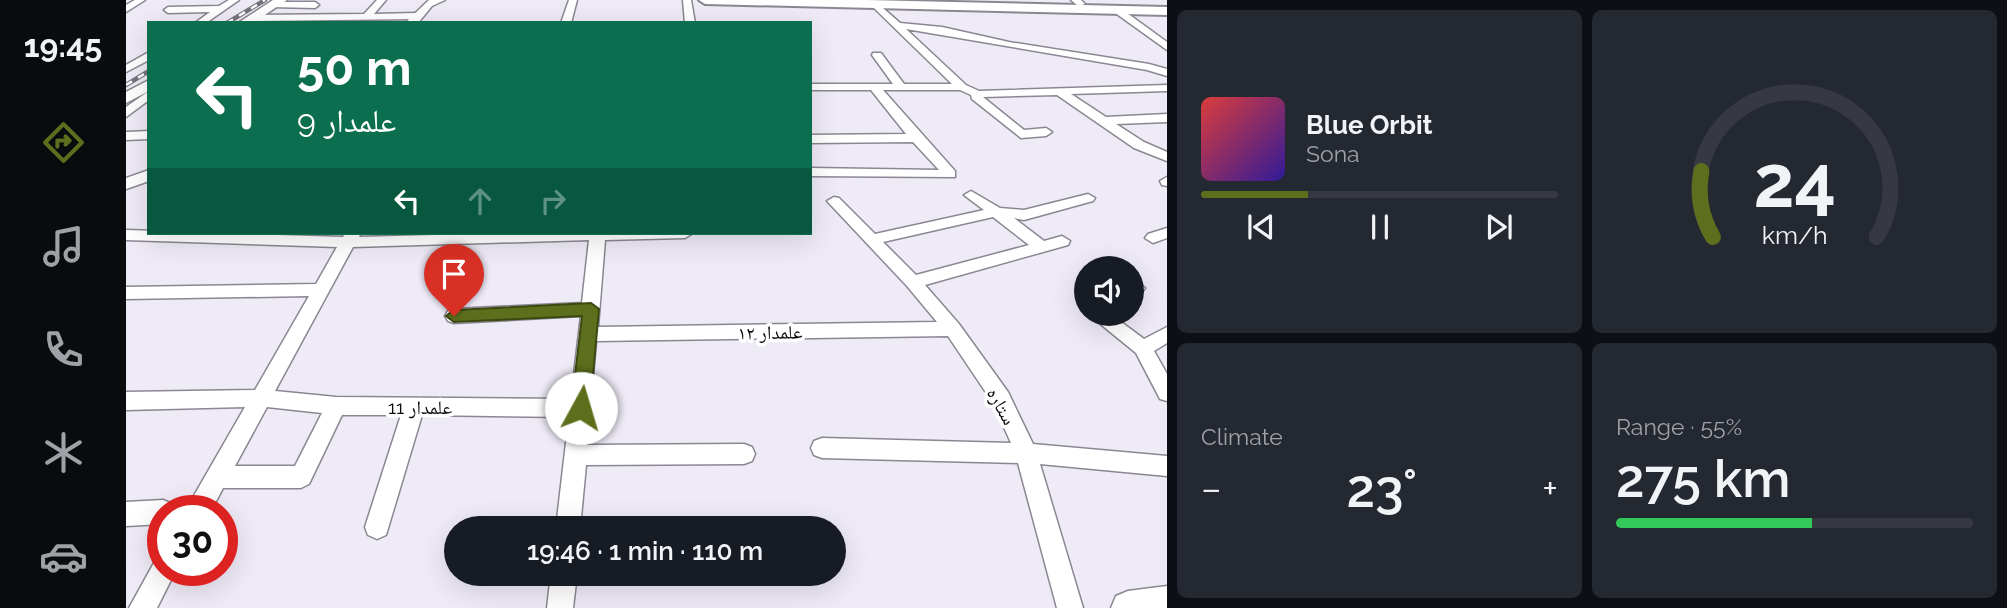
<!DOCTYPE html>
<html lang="en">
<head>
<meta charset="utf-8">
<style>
  :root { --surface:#171b24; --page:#242831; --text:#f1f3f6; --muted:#9ea1a6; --line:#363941; --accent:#5d6f1c }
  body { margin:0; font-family:Raleway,"Noto Naskh Arabic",sans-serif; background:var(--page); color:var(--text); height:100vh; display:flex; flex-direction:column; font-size:26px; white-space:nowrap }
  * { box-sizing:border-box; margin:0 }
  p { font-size:23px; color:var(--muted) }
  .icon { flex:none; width:38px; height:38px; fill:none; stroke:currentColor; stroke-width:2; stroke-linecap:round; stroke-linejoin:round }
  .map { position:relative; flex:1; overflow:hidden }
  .side { display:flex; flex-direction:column; gap:10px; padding:10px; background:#0d0f14; width:840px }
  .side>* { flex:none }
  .banner { position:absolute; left:21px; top:21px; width:665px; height:214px; border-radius:0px; box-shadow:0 7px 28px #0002; background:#0b6e4f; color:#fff; overflow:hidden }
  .fabs { position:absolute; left:948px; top:256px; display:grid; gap:14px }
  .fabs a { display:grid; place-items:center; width:70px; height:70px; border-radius:50%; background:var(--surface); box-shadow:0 7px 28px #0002; font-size:35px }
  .speed { position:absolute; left:21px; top:495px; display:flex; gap:14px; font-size:35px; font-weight:700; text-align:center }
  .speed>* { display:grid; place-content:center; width:91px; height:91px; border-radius:50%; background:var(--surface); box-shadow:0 7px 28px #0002; line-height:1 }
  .speed .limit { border:10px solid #d22; background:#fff; color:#111 }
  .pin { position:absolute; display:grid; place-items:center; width:60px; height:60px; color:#fff; margin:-72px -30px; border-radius:50% 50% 50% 0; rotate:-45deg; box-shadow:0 0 7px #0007 }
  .pin .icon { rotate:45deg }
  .me { position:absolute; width:77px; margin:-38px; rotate:6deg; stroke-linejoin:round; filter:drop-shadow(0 0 5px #0008) }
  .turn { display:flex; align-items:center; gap:24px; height:147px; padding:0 35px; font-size:32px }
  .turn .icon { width:91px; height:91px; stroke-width:2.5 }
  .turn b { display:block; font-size:49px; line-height:60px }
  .lanes { display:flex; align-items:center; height:66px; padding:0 35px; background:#0003; justify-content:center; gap:35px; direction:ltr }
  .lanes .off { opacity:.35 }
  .big { font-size:52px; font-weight:600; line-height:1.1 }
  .side .widget { flex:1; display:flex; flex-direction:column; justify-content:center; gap:10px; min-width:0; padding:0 24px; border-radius:10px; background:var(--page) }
  .side .dial { align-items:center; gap:0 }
  .dial svg { height:182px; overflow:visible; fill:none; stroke:var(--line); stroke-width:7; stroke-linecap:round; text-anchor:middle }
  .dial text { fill:var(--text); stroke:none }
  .song { display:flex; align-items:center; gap:21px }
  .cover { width:84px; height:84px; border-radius:10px; background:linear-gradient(135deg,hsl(0 70% 55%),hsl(250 70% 35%)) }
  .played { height:7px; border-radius:4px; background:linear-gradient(90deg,var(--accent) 30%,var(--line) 30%) }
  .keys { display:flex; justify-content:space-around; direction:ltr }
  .heat { display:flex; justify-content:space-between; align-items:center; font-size:38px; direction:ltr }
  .charge { height:10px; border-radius:5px; background:linear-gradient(90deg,#34c759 55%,var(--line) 0) }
  .side .tiles { flex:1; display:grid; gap:10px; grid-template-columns:repeat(2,1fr) }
  .trip { position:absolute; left:318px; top:516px; width:402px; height:70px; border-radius:35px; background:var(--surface); box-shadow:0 7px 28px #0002; font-weight:600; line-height:70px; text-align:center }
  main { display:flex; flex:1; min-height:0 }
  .tabs { display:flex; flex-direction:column; width:126px; justify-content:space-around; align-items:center; background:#090b0e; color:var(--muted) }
  .tabs .icon { width:49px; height:49px }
  .tabs .selected { color:var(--accent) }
  .tabs b { font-size:32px; color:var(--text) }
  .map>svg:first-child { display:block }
</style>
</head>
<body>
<main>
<nav class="tabs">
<b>19:45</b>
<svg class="icon selected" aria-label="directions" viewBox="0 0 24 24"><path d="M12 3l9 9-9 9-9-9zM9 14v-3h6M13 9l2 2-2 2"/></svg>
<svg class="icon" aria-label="music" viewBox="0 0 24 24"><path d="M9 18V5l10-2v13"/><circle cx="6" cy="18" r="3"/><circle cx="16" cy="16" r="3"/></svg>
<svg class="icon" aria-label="phone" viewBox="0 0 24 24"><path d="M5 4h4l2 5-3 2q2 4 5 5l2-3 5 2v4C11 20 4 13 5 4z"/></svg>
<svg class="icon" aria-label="climate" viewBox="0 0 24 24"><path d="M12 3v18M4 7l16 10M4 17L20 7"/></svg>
<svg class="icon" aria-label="car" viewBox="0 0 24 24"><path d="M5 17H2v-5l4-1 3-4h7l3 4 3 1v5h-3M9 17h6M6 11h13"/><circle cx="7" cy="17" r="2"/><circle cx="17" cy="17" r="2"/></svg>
</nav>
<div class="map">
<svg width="1041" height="608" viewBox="0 0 1041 608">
  <rect width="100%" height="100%" fill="#eeeaf6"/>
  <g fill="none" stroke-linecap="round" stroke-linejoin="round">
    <g stroke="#8b8792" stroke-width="3">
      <path id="minor" d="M9,0H19L0,12V5Z
        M103,0H113L80,23H69L84,12L42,13L38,10L42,7L93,6Z
        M251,0H260L248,14L291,13L295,16L291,19L125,21L120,18L125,15L238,14Z
        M443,0H451L445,23H435Z
        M557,0H565L569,23H559Z
        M945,0H955L959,4L952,6Z
        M147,2H189L193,5L189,8L144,7Z
        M750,2L774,23L816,27L883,42L1023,64L1041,69V76L1021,70L780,29L840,85L853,91L1041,85V91L945,94L980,117L1041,114V122L990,124L1018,142L1041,152V161L1008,148L931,95L857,97L898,130L920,128L926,132L920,136L895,138L846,99L845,95L834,90H757L829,171V177L684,176V168L813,170L787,142L684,143V135L780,134L745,90H684V84H767L746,55L747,53H755L778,84H826L747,7Z
        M988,8H994L1041,42V50L988,12Z
        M23,52V60L0,72V65Z
        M23,91V100L0,117V107Z
        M23,131V139L0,140V132Z
        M1041,177V186L1036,185L1034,181Z
        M845,191L874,208L898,210L962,194L969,198L967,201L898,220L888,218L918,241L936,236L944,241L942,245L799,285L833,324L882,392L907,444L1041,456V476L914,464L957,608H931L892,463L696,458L688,455L685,448L688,441L696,438L885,443L867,403L822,336L470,341L461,445L618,444L626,447L629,454L626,461L618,464L460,465L454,528H430L443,417L296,415L260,535L251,539L242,535L239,527L275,415H216L183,484L175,488H97L85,511H37V524L0,526V502L37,500L44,503L66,499L119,407L0,410V392L129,390L183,296L0,299V287L190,284L211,247L0,240V230L217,237L219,233H235L233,237L383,233H567L559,238L479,240L472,327L811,322L781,286L701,201L708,197L713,198L749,234L858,210L838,195ZM867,217L903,245L790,275L757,242ZM463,240L456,303L328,309L322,311L319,316L322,321L328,323L455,316L445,399L210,397L149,391L227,247ZM141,407L196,413L169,466H109Z
        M1041,228V238L1027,243L1019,238L1022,234Z
        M1010,282L1019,288L1016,292L1006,296V283Z
        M961,313H983L1018,339L1041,327V343L1028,351L1041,374V401L1034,399L1010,353Z
        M37,558V570H50L31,608H3L29,561Z
        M425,574H451L447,608H421Z"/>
    </g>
    <g stroke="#8b8792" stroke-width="3">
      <path id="tertiary" d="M147,0H161L127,23H112Z
        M303,0H319L306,6L292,23H279Z
        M23,80V91L0,103V92Z
        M23,170V181L0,189V178Z
        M1041,586V608H985L990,596L1002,591Z"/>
    </g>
    <g stroke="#8b8792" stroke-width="4">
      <path id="secondary" d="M573,0H741L1041,7V15L579,4Z"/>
    </g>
    <use href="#minor" fill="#fff" fill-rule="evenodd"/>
    <use href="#tertiary" fill="#fff" fill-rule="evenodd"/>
    <use href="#secondary" fill="#fff" fill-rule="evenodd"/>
    <g stroke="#75737b" stroke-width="4.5">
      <path id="rail" d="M101,23L139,0
        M0,85L23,71"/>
    </g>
    <use href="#rail" stroke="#fff" stroke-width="2.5" stroke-dasharray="7" stroke-linecap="butt"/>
  </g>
  <path fill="#5d6f1c" stroke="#3c4812" stroke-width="2" d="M465,303L473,309L464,408L461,413L455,415L448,413L445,408L456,316L328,322L320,316L328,310Z"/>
  <g text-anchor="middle" stroke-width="7" stroke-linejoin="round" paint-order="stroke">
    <g font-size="19" fill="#0c0b0f" stroke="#fff">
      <text transform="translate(644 332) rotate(-1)" y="7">علمدار ۱۲</text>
      <text transform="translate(876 406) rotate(61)" y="7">ستاره</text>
      <text x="294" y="414">علمدار 11</text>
    </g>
  </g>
</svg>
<div class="fabs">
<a><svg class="icon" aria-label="sound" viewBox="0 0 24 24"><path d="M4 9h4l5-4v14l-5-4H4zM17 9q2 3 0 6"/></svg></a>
</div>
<div class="speed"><div class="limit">30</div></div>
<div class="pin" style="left:328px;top:316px;background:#d93025"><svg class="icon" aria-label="arrive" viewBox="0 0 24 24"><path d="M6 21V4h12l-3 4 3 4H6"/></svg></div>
<svg class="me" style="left:455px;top:408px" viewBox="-20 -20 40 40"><circle r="19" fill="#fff"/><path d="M0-13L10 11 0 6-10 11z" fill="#5d6f1c"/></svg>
<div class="trip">19:46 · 1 min · 110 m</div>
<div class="banner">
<div class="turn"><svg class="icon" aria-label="left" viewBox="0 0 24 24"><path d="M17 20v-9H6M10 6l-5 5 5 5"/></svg><div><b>50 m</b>علمدار 9</div></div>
<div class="lanes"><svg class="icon" aria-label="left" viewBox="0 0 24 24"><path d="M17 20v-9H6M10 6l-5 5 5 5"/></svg><svg class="icon off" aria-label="ahead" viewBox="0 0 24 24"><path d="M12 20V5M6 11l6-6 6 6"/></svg><svg class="icon off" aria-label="right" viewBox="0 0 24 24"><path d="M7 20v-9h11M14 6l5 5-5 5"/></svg></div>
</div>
</div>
<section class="side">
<div class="tiles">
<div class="widget">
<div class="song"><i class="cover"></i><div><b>Blue Orbit</b><p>Sona</p></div></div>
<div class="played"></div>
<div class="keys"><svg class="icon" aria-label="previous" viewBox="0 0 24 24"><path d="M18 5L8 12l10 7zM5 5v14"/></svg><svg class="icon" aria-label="pause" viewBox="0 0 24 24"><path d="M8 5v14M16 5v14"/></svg><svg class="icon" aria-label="next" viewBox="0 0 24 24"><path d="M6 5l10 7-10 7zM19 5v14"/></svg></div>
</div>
<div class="widget dial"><svg viewBox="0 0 100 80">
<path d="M14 69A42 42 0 1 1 86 69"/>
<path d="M14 69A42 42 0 0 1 9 40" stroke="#5d6f1c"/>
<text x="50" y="56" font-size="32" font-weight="700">24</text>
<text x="50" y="72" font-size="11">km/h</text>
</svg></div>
<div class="widget"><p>Climate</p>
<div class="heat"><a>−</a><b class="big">23°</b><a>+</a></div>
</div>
<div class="widget"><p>Range · 55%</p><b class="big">275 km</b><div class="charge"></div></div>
</div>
</section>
</main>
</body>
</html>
